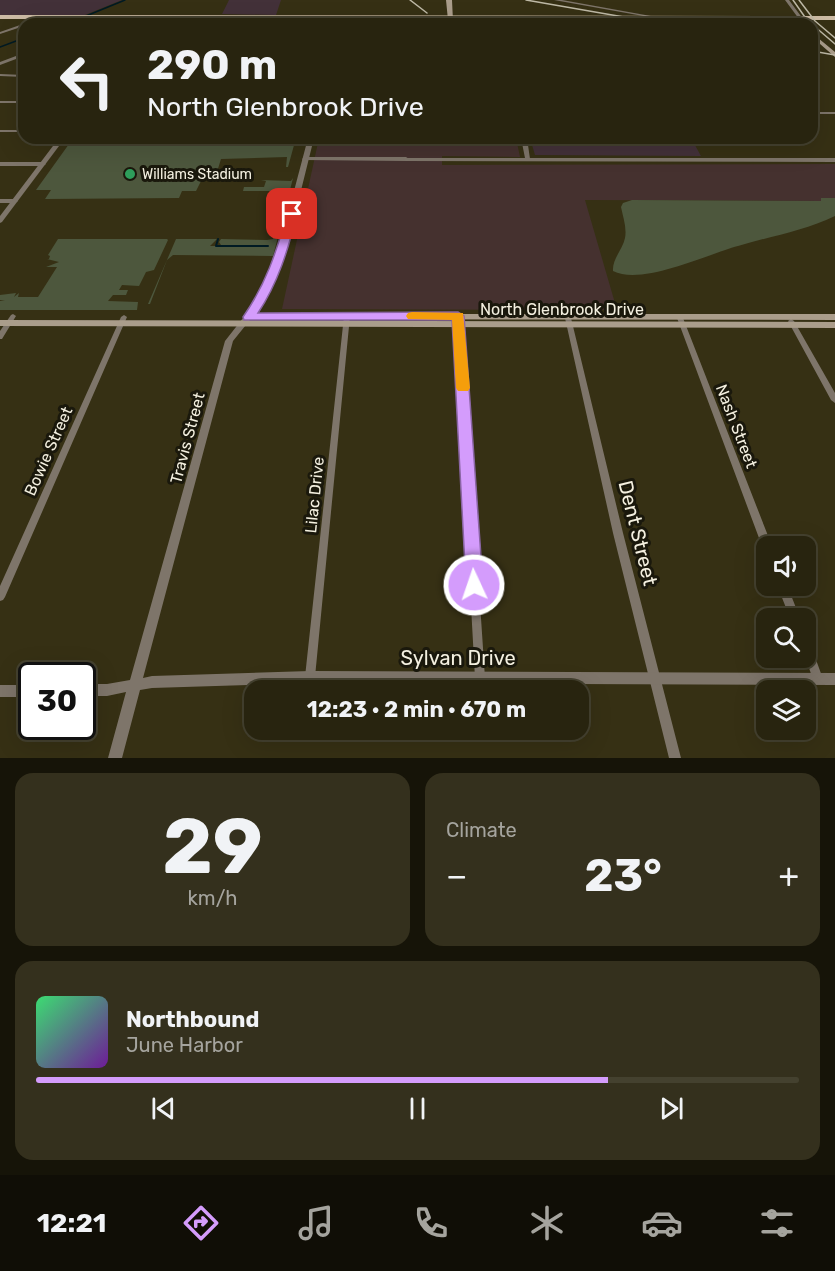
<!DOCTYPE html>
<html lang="en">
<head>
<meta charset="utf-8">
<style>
  :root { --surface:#28240f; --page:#34301d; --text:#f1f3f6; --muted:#a5a49e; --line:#44412f; --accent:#d49cfc }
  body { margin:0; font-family:Rubik,sans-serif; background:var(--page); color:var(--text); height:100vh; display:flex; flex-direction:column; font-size:22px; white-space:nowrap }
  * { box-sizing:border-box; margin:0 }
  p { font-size:20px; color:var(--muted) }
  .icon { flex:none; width:33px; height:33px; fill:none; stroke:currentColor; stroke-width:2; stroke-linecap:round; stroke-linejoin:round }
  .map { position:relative; height:758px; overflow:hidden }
  .panel { display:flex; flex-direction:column; gap:15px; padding:15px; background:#161408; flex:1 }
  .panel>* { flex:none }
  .top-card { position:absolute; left:18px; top:18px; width:800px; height:126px; border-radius:18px; box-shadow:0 6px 24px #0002,0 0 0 2px var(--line); background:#28240f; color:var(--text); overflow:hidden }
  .controls { position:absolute; left:756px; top:536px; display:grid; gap:12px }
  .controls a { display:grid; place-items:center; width:60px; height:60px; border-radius:12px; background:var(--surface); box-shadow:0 6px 24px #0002,0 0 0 2px var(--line); font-size:30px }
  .speed { position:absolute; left:18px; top:662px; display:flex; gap:12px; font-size:30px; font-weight:700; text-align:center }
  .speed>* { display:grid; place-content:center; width:78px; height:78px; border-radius:50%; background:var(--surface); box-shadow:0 6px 24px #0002,0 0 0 2px var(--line); line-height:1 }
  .speed .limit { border:3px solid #111; border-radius:9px; background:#fff; color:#111 }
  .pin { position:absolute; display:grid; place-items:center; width:51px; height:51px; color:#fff; margin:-26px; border-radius:12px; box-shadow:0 3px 9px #0006 }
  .me { position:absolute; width:66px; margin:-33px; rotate:357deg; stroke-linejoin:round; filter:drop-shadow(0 0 4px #0008) }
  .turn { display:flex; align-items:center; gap:21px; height:126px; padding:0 30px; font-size:27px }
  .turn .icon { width:78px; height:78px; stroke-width:2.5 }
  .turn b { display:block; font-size:42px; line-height:51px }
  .big { font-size:45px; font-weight:700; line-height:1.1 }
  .panel .widget { flex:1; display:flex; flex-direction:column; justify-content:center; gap:9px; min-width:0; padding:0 21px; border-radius:18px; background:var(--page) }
  .panel .dial { align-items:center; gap:0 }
  .dial b { font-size:78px; line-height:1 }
  .song { display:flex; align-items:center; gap:18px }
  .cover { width:72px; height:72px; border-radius:9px; background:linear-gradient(135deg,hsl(140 70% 55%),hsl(280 70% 35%)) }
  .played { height:6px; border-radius:3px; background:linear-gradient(90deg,var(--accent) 75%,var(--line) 75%) }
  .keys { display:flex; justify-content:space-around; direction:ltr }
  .heat { display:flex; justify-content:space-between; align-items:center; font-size:33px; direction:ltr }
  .panel .tiles { flex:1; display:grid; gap:15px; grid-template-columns:1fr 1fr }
  .widget:last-child { grid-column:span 2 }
  .trip { position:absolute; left:244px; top:680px; width:345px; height:60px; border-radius:18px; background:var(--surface); box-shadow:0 6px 24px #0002,0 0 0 2px var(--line); font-weight:700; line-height:60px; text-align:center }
  .menu { display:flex; height:96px; justify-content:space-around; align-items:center; background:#100e06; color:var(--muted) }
  .menu .icon { width:42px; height:42px }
  .menu .on { color:var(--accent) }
  .menu b { font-size:27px; color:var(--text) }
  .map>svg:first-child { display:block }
</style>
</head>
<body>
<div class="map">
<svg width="835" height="758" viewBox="0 0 835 758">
  <rect width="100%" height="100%" fill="#363014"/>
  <path fill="#433139" d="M0,0H122L85,15H0Z
    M213,0H281L276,15L222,14L229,0Z
    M530,138H691L701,156L535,155Z"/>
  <path fill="#45312f" d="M319,138H516L520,157L442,156V165L835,164V198H821L822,201L585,200L617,310L282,309Z"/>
  <path fill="#4d573d" d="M189,138H296L288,167H286L287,157L221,159L217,172L201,181L196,191H182L179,198L45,199L51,190H36L69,144L186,145Z
    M293,178L288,198L284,197L285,193L281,191H243L244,187H264L266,181L261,180L291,181Z
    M821,198H835V216C804,231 771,236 738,246C708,254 642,286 613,271C612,259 623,249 625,238C627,228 623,217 621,207L623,203L632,200L821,201Z
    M279,233L273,256L173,255L167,260L150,304H148L176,239H217L210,246H270L221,245L219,242L221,239L267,240L273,239L274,234Z
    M58,239H167L168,240L154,270L146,272L139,286L122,285L119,290H128L126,295H113L108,301L138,302L137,310H0V301H5L0,300V295L16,293L14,297L19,293L18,297H38L57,267H46L59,262L47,259H49L50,256L48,255Z"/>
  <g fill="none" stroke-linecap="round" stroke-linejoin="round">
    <path stroke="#001a23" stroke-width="1.5" d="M86,16L125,0
      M63,24L78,19
      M0,47L24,38"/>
    <path stroke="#001a23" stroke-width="2" d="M218,239L216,246H268"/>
    <path fill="#7e756a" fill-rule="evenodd" d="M554,0H562L673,20L671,21Z
      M23,24H25L24,26L0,34V32Z
      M24,53V56L0,65V62Z
      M0,74L24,75V77L0,76Z
      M0,101H24V103H0Z
      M812,112H835V114H812Z
      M0,130H24V132H0Z
      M521,138H527L530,159L525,158Z
      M305,157H406L409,159L406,161L303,160L302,159Z
      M0,162H43L46,164L43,166H0Z
      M0,199H15L18,201L15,203H0Z
      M13,314L16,316L2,339H0V331L11,315Z
      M347,314L350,316L315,677L314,680L310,682L306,680L305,677L344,316Z
      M124,315L127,317L5,597L3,600L0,601V586L121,317Z
      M458,316L461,318L485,678L484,681L480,683L476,681L475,678L455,318Z
      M568,316L571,318L623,533L681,758H669L613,533L565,318Z
      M680,316L683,318L772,546H766V550L764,549L762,546L677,318Z
      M791,319L794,321L835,393V403L831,400L788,321Z
      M777,585H787L800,618H790Z
      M806,641L810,643L811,646L823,679L822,682L818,684L814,682L805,657Z"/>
    <path fill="#7e756a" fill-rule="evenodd" d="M785,0H789L803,19H799Z
      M151,16L155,17L150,24H146Z
      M338,16L342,17L340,24H336Z
      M59,138H65L2,222L0,223V216Z
      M308,138H314L284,259L262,305L233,341L143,678L152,676L310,671L835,673V685L310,683L152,688L140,690L122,758H108L126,692L107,696H82V684H107L130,680L225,341L254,304L276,259Z
      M404,158H835V162L406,161L403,159Z
      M0,685H32V697H0Z"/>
    <path fill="#aa9d8b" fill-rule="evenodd" d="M446,0H452L453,21L448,20Z
      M799,17H803L809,24H803Z
      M812,33L835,52V57L812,37Z
      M295,314H835V320L292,319L290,317L292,315Z
      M0,320L835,322V328L0,326Z"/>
    <path fill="#ccbba4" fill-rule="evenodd" d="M0,15L835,16V20L0,19Z"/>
    <path stroke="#beb9a6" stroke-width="1.5" d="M793,0L807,20L835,44"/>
    <path stroke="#beb9a6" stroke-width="1.5" d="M410,0L427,13
      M526,0L664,24
      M799,0L815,21L835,38
      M812,51L835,55"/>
  </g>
  <path fill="#d49cfc" stroke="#8a65a4" stroke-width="1.5" d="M292,211L297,214C288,250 278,283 258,313L458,312L464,316L483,585L481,590L474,592L468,590L466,585L452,320H244L243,317C266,284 276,253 287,214Z"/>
  <path fill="#f59e0b" d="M412,312L463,313L470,388L468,391H458L456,388L452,320L408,319L406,316L408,313Z"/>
  <circle fill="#2e9e5b" stroke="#1a180c" stroke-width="2" cx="130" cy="174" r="6"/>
  <g text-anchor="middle" stroke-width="6" stroke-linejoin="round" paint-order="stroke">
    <g font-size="14" fill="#f4f0e0" stroke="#1a180c" text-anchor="start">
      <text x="142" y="179">Williams Stadium</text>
    </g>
    <g font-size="16" fill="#f4f0e0" stroke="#1a180c">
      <text x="562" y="315">North Glenbrook Drive</text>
      <text transform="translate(737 426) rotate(69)" y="6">Nash Street</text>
      <text transform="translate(187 438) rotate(-75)" y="6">Travis Street</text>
      <text transform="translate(48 451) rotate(-66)" y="6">Bowie Street</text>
      <text transform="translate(314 495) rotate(-84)" y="6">Lilac Drive</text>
    </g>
    <g font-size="20" fill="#f4f0e0" stroke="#1a180c">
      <text transform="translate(638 533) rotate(76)" y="7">Dent Street</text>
      <text x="458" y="665">Sylvan Drive</text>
    </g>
  </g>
</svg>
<div class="controls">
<a><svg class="icon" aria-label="sound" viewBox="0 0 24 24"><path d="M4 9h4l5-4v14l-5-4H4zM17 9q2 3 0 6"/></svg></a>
<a><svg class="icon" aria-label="search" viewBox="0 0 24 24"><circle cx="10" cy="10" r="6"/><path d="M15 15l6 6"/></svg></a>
<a><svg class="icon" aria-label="layers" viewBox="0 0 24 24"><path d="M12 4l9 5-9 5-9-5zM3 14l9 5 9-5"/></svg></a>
</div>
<div class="speed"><div class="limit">30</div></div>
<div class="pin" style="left:292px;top:214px;background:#d93025"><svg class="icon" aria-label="arrive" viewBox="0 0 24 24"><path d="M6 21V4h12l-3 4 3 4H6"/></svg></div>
<svg class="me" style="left:474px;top:585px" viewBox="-20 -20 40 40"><circle r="17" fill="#d49cfc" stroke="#fff" stroke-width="3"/><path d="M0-11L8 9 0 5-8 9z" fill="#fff"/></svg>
<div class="trip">12:23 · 2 min · 670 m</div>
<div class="top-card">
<div class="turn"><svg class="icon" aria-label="left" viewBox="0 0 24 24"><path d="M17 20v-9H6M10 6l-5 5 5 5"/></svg><div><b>290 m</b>North Glenbrook Drive</div></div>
</div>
</div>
<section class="panel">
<div class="tiles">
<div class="widget dial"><b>29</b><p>km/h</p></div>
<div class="widget"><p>Climate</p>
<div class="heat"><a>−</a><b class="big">23°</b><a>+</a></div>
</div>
<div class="widget">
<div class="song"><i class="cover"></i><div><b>Northbound</b><p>June Harbor</p></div></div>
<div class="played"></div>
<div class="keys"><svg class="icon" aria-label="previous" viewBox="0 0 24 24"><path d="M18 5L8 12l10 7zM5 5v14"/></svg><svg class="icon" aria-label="pause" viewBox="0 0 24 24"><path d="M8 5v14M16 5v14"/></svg><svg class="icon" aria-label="next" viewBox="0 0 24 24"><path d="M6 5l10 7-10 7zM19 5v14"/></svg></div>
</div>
</div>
</section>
<nav class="menu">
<b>12:21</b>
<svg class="icon on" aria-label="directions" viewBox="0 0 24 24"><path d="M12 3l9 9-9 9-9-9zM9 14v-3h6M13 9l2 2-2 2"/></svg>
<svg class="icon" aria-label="music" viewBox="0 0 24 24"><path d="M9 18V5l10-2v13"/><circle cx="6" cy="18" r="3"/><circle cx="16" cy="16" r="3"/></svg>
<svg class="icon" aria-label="phone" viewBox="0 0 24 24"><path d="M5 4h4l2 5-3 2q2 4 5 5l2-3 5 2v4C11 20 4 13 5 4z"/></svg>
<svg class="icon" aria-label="climate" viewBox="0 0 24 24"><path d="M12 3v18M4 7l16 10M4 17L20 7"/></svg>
<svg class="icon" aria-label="car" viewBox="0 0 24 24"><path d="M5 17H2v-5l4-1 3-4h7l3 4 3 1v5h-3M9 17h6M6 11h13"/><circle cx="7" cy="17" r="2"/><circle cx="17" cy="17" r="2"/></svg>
<svg class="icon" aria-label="filters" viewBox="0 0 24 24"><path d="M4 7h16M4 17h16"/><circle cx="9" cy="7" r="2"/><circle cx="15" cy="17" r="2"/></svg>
</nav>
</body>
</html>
